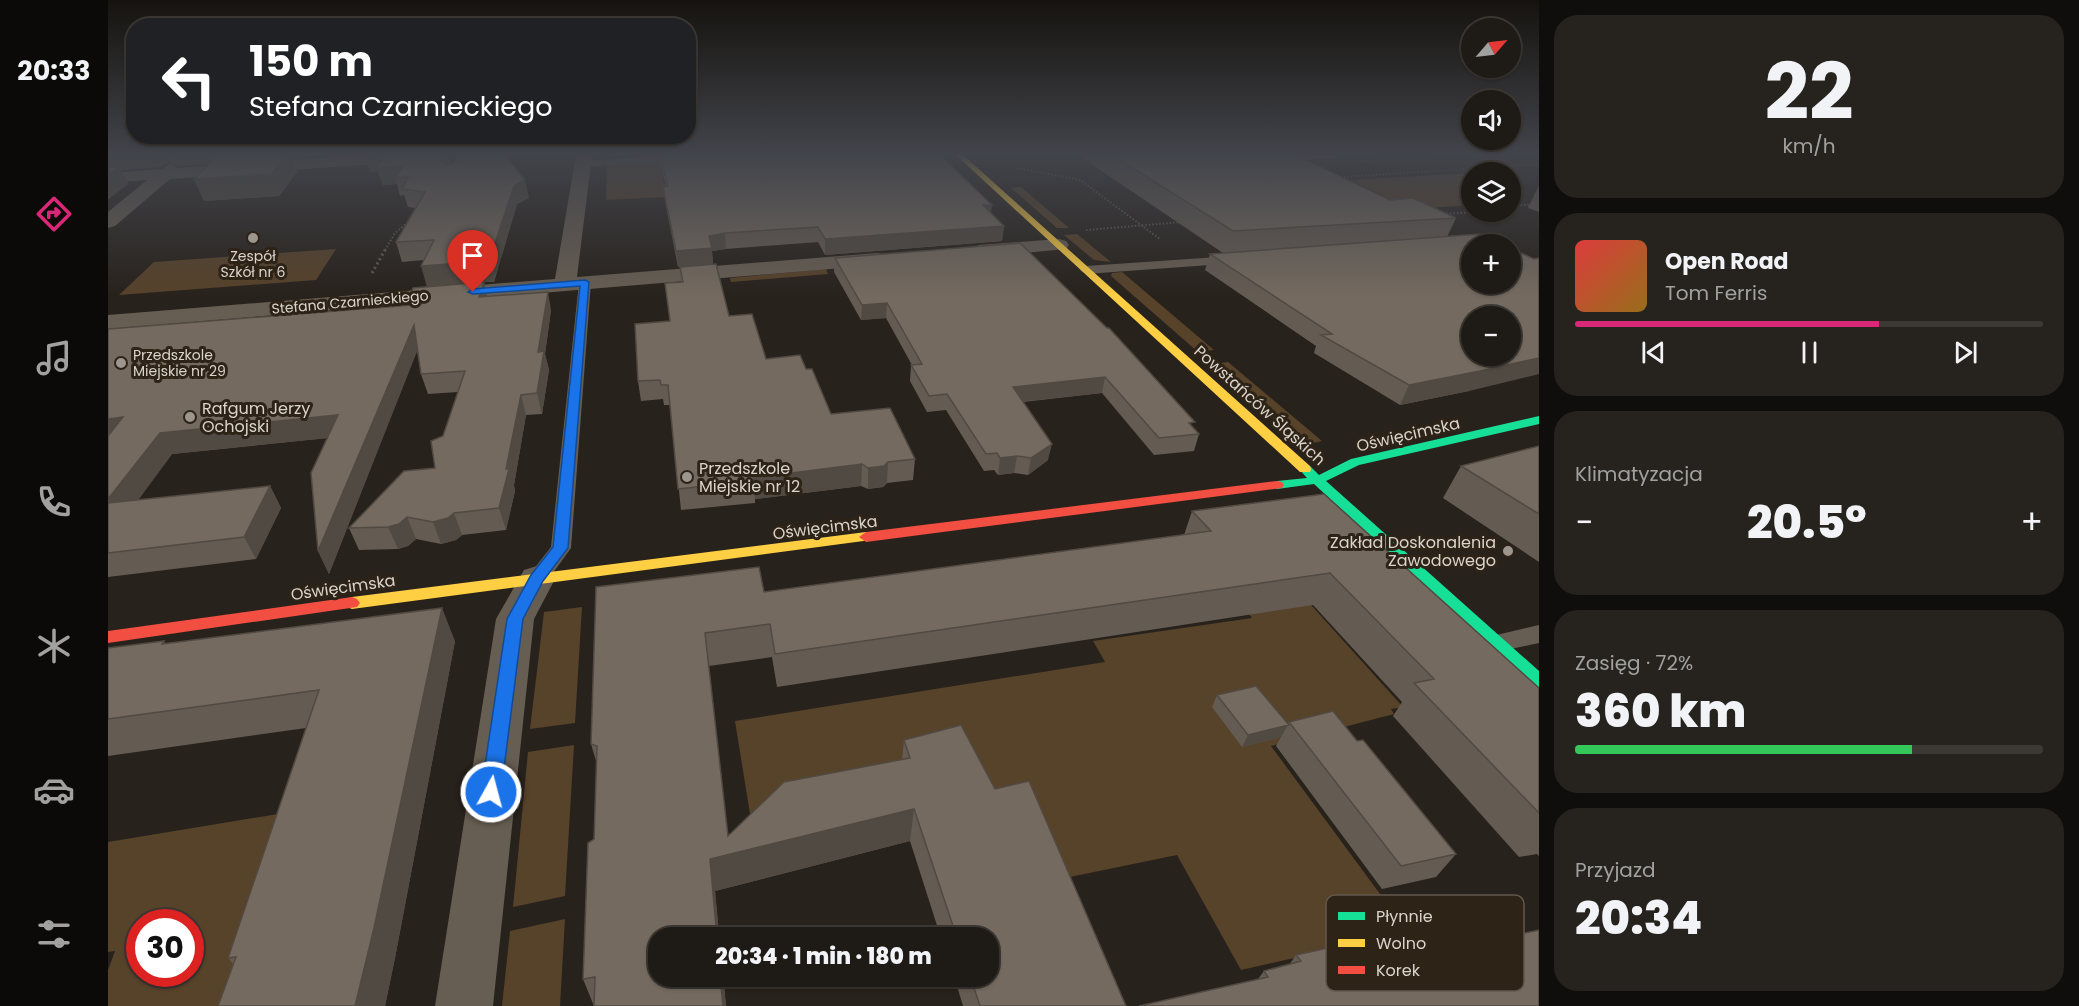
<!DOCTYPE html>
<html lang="pl">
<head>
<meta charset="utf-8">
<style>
  :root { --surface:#1e1a15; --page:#26231e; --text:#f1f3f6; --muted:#a1a1a0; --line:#3c3834; --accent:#db2777 }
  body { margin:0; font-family:Poppins,sans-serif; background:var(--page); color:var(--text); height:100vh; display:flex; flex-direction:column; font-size:22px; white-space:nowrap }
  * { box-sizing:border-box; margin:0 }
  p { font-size:20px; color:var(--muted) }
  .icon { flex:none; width:33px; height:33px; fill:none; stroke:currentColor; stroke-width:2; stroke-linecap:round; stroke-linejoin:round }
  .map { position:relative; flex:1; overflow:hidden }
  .sheet { display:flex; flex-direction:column; gap:15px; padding:15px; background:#100e0c; width:540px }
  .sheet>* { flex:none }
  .hud { position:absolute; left:18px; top:18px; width:570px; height:126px; border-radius:24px; box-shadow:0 2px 4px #0004,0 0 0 2px var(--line); background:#202124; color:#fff; overflow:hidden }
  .needle { width:39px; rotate:62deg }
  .controls { position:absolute; left:1353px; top:18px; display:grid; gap:12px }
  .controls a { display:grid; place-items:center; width:60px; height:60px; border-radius:50%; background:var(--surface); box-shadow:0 2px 4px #0004,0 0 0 2px var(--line); font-size:30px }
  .speed { position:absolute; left:18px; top:909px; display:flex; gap:12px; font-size:30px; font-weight:700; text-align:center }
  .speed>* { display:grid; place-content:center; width:78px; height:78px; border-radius:50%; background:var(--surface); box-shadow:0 2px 4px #0004,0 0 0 2px var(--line); line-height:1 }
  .speed .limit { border:9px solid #d22; background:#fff; color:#111 }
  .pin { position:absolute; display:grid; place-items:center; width:51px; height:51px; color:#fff; margin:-62px -26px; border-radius:50% 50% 50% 0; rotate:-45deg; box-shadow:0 0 6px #0007 }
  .pin .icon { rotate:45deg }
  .me { position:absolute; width:66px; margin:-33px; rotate:7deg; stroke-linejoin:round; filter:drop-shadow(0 0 4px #0008) }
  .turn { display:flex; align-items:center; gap:21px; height:126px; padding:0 24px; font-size:27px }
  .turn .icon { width:78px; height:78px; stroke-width:2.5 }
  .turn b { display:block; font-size:42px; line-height:51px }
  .big { font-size:45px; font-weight:800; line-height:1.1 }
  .sheet .widget { flex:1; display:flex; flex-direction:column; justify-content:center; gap:9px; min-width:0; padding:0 21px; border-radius:24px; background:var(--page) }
  .sheet .dial { align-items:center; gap:0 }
  .dial b { font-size:78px; line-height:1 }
  .song { display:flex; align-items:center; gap:18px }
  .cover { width:72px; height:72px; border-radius:9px; background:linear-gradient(135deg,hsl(0 70% 55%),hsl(40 70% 35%)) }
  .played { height:6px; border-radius:3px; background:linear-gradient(90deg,var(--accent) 65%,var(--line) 65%) }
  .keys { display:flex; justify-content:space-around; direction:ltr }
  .heat { display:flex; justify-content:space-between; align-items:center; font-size:33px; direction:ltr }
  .charge { height:9px; border-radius:4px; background:linear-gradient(90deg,#34c759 72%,var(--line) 0) }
  .trip { position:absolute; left:540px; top:927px; width:351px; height:60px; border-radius:24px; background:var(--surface); box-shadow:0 2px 4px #0004,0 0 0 2px var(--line); font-weight:800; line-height:60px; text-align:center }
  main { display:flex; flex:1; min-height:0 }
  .menu { display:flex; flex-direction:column; width:108px; justify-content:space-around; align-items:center; background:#0c0a08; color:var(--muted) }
  .menu .icon { width:42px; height:42px }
  .menu .active { color:var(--accent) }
  .menu b { font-size:27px; color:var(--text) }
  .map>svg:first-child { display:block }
</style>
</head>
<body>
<main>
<nav class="menu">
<b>20:33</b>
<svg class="icon active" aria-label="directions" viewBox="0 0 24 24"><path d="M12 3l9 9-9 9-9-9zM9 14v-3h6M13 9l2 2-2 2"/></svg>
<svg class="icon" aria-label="music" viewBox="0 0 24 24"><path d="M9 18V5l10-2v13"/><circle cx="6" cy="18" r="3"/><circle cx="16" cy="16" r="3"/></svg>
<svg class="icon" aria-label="phone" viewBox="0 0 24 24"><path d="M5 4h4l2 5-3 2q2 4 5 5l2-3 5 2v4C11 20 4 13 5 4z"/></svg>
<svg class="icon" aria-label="climate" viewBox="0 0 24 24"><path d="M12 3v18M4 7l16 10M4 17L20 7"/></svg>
<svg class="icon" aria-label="car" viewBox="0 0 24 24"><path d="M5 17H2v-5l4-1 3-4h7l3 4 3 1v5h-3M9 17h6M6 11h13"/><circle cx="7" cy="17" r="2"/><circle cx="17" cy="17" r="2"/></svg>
<svg class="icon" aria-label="filters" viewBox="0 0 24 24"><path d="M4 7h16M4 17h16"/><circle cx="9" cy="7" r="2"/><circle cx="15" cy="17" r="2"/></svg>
</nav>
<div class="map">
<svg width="1431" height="1006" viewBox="0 0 1431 1006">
  <rect width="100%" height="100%" fill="#28221c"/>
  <path fill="#57422a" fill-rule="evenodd" d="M580,159L588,165L553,168L556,184L585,183L558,197L498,200L499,165Z
    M1364,173L1363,205L1304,209L1242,180Z
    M913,187L961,228H949L903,188Z
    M969,234L1003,262L986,260L956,235Z
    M228,249L208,280L11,295L46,262Z
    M718,269L720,274L623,282L622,278Z
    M1014,272L1106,350L1090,352L1003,276L1004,273Z
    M1120,362L1214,441L1201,444L1191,441L1104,364Z
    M1186,586L1295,707L1283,709L1286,714L1163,746L1300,932L1133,970L1069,855L957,878L791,778L642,814L627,721L997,662L985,641L1144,618L1126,594Z
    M474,607L467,723L422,729L436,612Z
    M466,745L457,896L405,907L420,752Z
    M188,811L124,1006H0V970L7,951L0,952V842ZM32,922H82V974H32Z
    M457,919L452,1006H394L402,931Z"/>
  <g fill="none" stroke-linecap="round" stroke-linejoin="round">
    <path stroke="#5f5952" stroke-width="2" stroke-dasharray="1.5 2" stroke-linecap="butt" d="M1248,161L1325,158L1329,155
      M909,168L972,180L1052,239
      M1236,177L1431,164
      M1402,206L1431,204
      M1335,214L1370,212
      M978,230L1075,222
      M277,250L287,233L299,223"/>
    <path stroke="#5f5952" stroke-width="3" stroke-dasharray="2 3" stroke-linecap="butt" d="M264,273L278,248"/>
    <path fill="#675e53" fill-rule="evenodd" d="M564,155H607L602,158L475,167L470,164L475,161Z
      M1186,155H1231L1226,158L1182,161L1177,158Z
      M1125,256L1129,257L1131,260L1129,263L978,274L972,270L978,266Z
      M477,278L483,282L463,548L437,584L429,586L421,584L418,579L443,547L471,282Z
      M1431,625V643L1388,652L1380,649L1376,643L1380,637Z"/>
    <path fill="#675e53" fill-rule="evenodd" d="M254,155H327L319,160L62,179L7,226L0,228V212L39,180L0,183V173L53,169L63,164L70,168Z
      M468,155H484L469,277L770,253L777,255L780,259L777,263L770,265L0,329V315L447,279Z
      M951,239L958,241L961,245L958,249L872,257L865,255L862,251L865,247L872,245Z
      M429,566L442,570L447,579L426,619L385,1006H327L388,619L416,570Z"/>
    <path fill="#16e098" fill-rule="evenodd" d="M1431,416V424L1251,465L1218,481L1431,671V688L1425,686L1206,484L1169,489L1162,485L1169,481L1199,478L1191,469L1192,466H1202L1211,475L1243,459Z"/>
    <path fill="#ffcf43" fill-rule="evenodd" d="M848,155H855L1202,466L1203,469L1202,472H1192Z
      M758,532L763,534L765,537L763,540L244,609L239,607L236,603L239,599L244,597Z"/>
    <path fill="#f24e42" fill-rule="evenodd" d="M1169,481L1174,482L1176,485L1174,488L758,542L751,537L758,532Z
      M244,597L249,599L252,603L249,607L0,643V631Z"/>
  </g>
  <path fill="#645b52" d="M0,155H223L184,158L189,172L171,196L96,201L86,179L102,164L71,166L62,162L52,167L13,170L20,184L0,199Z
    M344,155L342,164L421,198L409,204L386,282H376L380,297L443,310L437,354L441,370L434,414L418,415L406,485L407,491L398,530L354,535L348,540L333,544L308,539L300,546L290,549L251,550L241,528L327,468L335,436L350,392L320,394L313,374L309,350L221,574L210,551L220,438L64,454L30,500L162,486L173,508L148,559L0,577V329L303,305L319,287L316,260L294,262L288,242L307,208L300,207L296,195L292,196L289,184L275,185L270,171L262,172Z
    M551,155H832L883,213L896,226L894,241L717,255L710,242L618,249L604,251L605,264L570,267L557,201L555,187L558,186L552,164Z
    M970,155H1187L1282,200L1348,218L1339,237L1361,391L1292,405L1206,353L1208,346L1097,270L1102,254L1115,253Z
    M1431,185V212L1420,208Z
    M912,243L1091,434L1086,451L1046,455L994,393L915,402L940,460L920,475L906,473L890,475L886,470L876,471L838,410L819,412L802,381L803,365H804L778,318L753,320L726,272L727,258Z
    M572,267L621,316L658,359L698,369L723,414L807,459L805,480L779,483L775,487L760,489L753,486L647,499V503L573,510L562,405H556L555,399L533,401L530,381L562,321L573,282Z
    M1431,446V562L1335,498L1353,466Z
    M1216,494L1431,688V856L1429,854L1411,857L1285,716L1294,702L1205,605L669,687L664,657L601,666L620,836L794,760L796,740L887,789L1018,1006H855L846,976H880V938H833L802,841L607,891L618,1006H486L475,979L486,839L489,764L483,744L488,587L656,592L1076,535L1084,511Z
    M56,641L57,643L347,641L287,958L277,1006H110L125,964L120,958L198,728L0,756V648Z
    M1109,695L1180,724L1181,722L1249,741L1348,854L1328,877L1274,889L1168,746L1173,737L1134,747L1104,707Z
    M1324,934L1362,945L1431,1006L1150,979L1156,971L1181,965L1188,955Z"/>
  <path fill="#514a42" d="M0,155H59L62,162L52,167L13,170L20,184L0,199Z
    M66,155H223L184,158L189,172L171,196L96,201L86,179L175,158L71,166Z
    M257,155H276L295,166L287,178L289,184L275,185L270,171L262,172Z
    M336,155H344L339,178L334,161Z
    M417,180L421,198L409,204L386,282H376L380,300L319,287L313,266L406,186Z
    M875,205H884L882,219Z
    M896,226L894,241L717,255V239Z
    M617,233L618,249L604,251L605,264L570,267L568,251L601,236Z
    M440,292L443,310L437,354L441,370L434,414L429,393L430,352Z
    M779,303L778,318L753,320L754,305Z
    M306,325L312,344L221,574L210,551Z
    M1431,358V374L1361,391L1292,405L1301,385Z
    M997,377L994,393L902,403L905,387Z
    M413,395L418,415L406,485L407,491L398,530L391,508Z
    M230,415L239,436L64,454L11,526L0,509V499L52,433Z
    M15,417L0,441V419Z
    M944,444L940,460L920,475L923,458Z
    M909,456L906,473L890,475L892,458Z
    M780,462L779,483L775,487L760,489V468Z
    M754,464L753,486L647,499L645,478Z
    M162,486L173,508L148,559L136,537Z
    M346,513L354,535L348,540L333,544L325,522Z
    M299,517L308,539L300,546L290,549L280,527Z
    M334,608L347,641L287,958L277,1006H247Z
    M1180,725L1173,737L1134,747L1140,735Z
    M806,809L802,841L607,891L611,938H609L602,859Z
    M612,976H615L618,1006H615Z"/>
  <path fill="#746a5f" stroke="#514a42" stroke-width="1.5" fill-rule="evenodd" d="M125,155H178L163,174L86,179L109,156Z
    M276,155H336L334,161L340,165L348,162L349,155H397L417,180L406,186L381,261L313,266L326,240L288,242L317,192L294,189L300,177L287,178L295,166L269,168Z
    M552,155H832L884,205H875L896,226L717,239L710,227L617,233L601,236L604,248L568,251L555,187L560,186Z
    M1004,155H1187L1282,200L1305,198L1348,218L1125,231Z
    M0,167H11L0,175Z
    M1372,234L1394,244H1364V284H1402V248L1426,259L1431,258V358L1372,371L1301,385L1213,335L1224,334L1102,254ZM1364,316H1402V356H1364Z
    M912,243L999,328H1001L1087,422L1081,423L1091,434L1051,438L997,377L905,387L944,444L923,458L909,456L892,458L889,453L878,454L839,394L821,396L803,365L814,364L779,303L754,305L727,258Z
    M608,264L621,316L644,314L658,359L692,355L698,369H704L723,414L782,408L807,459L780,462L776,466L760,468L754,464L645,478L646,481L570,489L560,385H553L552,380L530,381L527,324L562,321L557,283L575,282L572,267Z
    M376,282L371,297L440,292L430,352L436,351L429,393L413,395L398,469H401L391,508L346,513L340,518L325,522L299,517L291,524L280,527L241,528L296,471L327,468L323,441L335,436L357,371L313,374L306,325L210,551L203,473L230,415L52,433L0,499V436L15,417L0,419V329L303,305L302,296L305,288Z
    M1431,446V514L1353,466Z
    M162,486L136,537L0,553V503Z
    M1216,494L1431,688V813L1306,683L1326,679L1222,573L667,654L662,624L597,633L620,836L676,782L802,758L796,740L853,725L887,789L921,781L1018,1006H872L862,976H880V938H849L806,809L602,859L609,938H550V976H612L615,1006H486L487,977L475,979L480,843L486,839L489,746L483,744L488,587L651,567L656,592L1103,531L1084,511Z
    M334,608L266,928L247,1006H110L128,957L120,958L211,690L0,719V648L56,641L54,644Z
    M1148,686L1181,725L1140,735L1109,695Z
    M1225,711L1249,741L1255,740L1348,854L1293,866L1181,722Z
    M1319,926L1324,934L1348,927L1362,945L1431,930V1006H1031L1160,977L1156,971L1193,961L1188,955Z"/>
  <linearGradient id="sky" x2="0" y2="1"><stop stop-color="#16130f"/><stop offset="0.52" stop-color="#42444b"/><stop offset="1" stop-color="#42444b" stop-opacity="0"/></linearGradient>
  <rect width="1431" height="296" fill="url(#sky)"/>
  <path fill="#1a73e8" stroke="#114b97" stroke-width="1.5" d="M477,280L481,282L460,548L435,581L415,619L393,792L390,799L383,801L376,799L373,792L399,619L423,575L445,547L472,286L365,294L360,292L365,289Z"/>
  <g fill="#9c968e" stroke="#2d2317" stroke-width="2">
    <circle cx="145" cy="238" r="6"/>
    <circle cx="13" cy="363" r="6"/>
    <circle cx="82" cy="417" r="6"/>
    <circle cx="579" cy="477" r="6"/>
    <circle cx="1400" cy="551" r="6"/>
  </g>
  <g text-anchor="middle" stroke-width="6" stroke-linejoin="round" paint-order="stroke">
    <g font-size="14" fill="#dbd4cc" stroke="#2d2317">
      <text x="145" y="261">Zespół<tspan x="145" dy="16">Szkół nr 6</tspan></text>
      <text x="25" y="360" text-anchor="start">Przedszkole<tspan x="25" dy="16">Miejskie nr 29</tspan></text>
    </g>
    <g font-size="14" fill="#dbd4cc" stroke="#2d2317">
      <text transform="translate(242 302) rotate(-5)" y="5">Stefana Czarnieckiego</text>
    </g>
    <g font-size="16" fill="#dbd4cc" stroke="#2d2317">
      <text transform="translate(1152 405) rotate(42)" y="6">Powstańców Śląskich</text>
      <text transform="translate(1300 434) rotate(-13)" y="6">Oświęcimska</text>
      <text transform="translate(717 527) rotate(-7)" y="6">Oświęcimska</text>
      <text transform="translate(235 587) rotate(-8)" y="6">Oświęcimska</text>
    </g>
    <g font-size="16" fill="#dbd4cc" stroke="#2d2317" text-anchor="start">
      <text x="94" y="414">Rafgum Jerzy<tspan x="94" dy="18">Ochojski</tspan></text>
      <text x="591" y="474">Przedszkole<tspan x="591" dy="18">Miejskie nr 12</tspan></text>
      <text x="1388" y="548" text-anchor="end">Zakład Doskonalenia<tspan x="1388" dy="18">Zawodowego</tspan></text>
    </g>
  </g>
  <rect x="1218" y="895" width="198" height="96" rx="9" fill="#2d2317" stroke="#61584d" stroke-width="1.5"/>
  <rect x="1230" y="912" width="27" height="8" fill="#16e098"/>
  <rect x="1230" y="939" width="27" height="8" fill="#ffcf43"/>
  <rect x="1230" y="966" width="27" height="8" fill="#f24e42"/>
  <g font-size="16" fill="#dbd4cc">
    <text x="1268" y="922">Płynnie</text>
    <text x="1268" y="949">Wolno</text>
    <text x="1268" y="976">Korek</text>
  </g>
</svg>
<div class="controls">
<a><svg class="needle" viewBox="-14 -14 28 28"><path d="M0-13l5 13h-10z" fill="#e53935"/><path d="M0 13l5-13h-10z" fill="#a1a1a0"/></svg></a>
<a><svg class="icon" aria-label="sound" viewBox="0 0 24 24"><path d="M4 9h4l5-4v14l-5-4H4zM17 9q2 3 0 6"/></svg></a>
<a><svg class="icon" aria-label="layers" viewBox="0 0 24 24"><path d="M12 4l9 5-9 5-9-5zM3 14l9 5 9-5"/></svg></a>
<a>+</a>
<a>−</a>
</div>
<div class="speed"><div class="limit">30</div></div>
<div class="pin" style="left:365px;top:292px;background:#d93025"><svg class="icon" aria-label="arrive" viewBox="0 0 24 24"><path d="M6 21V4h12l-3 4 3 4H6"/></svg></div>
<svg class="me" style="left:383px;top:792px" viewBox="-20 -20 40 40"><circle r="17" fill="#1a73e8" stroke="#fff" stroke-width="3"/><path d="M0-11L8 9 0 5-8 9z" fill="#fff"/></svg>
<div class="trip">20:34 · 1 min · 180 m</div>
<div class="hud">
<div class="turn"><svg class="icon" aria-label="left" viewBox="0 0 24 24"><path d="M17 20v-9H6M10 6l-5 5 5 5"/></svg><div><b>150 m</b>Stefana Czarnieckiego</div></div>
</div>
</div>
<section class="sheet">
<div class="widget dial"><b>22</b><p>km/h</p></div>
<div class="widget">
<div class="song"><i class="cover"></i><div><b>Open Road</b><p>Tom Ferris</p></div></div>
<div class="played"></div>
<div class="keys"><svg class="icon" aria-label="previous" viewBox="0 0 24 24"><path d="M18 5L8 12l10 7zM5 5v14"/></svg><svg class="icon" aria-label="pause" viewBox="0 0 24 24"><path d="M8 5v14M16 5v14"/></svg><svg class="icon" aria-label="next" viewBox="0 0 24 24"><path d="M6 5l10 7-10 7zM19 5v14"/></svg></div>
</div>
<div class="widget"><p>Klimatyzacja</p>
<div class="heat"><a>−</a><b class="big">20.5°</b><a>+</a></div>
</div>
<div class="widget"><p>Zasięg · 72%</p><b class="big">360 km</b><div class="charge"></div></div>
<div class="widget"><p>Przyjazd</p><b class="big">20:34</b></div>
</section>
</main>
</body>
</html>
